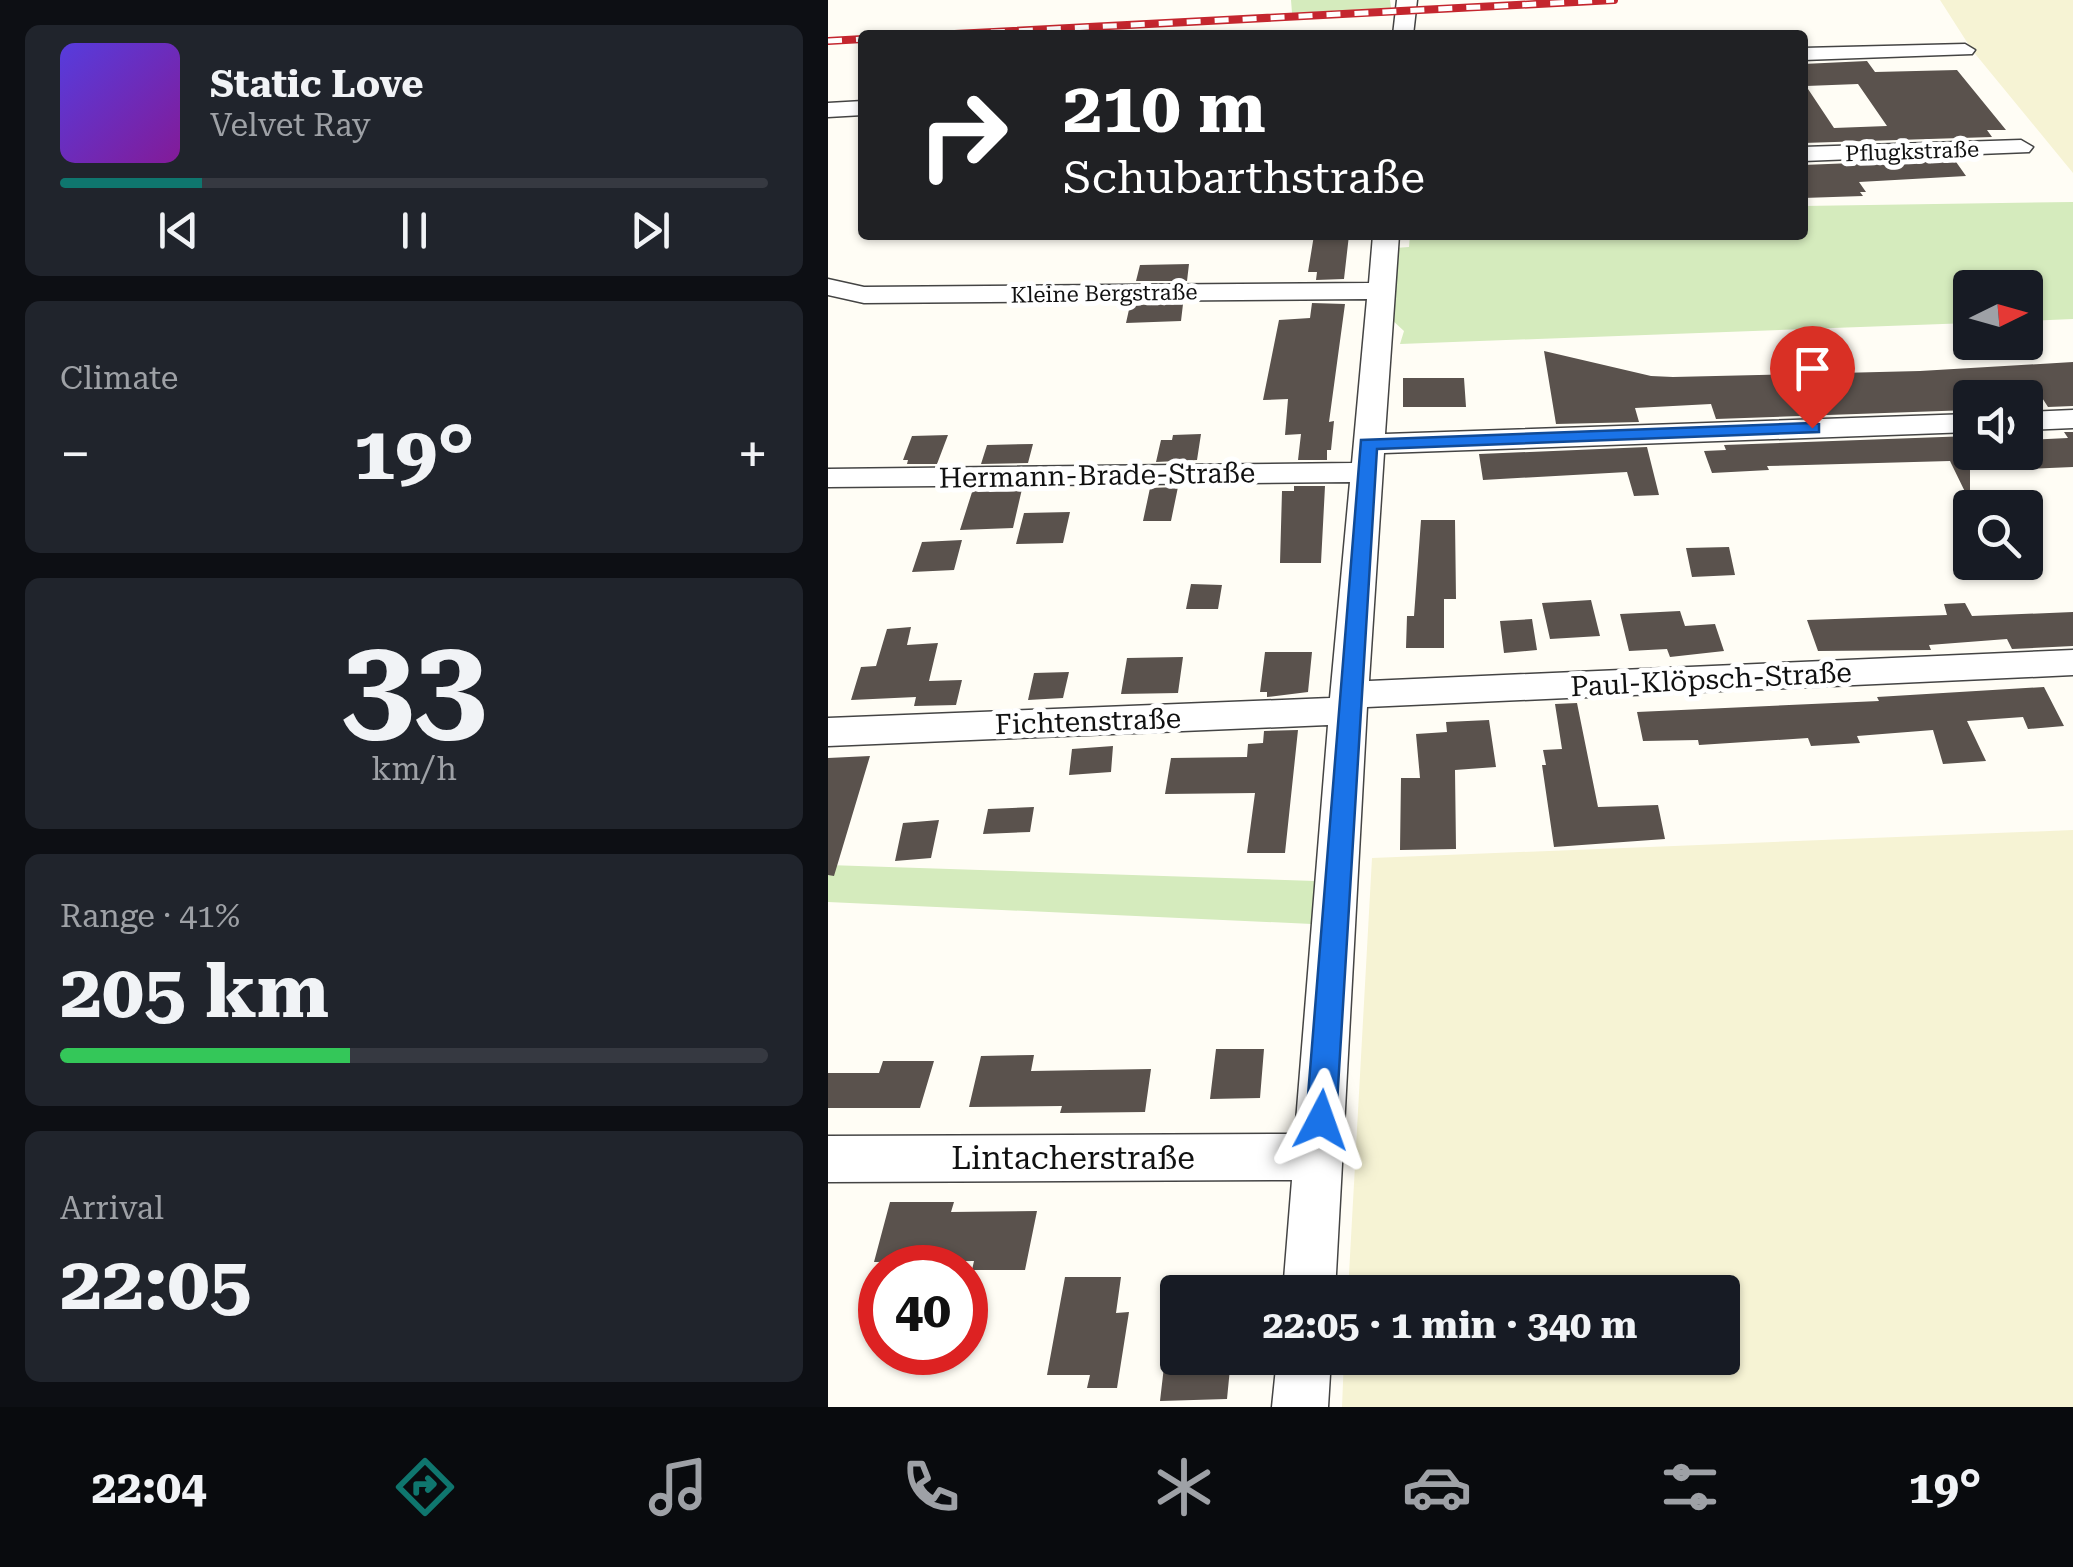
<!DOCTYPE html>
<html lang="en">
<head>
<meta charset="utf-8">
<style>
  :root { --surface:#171b24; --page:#20242c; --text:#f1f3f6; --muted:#9ea1a6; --line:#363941; --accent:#0f766e }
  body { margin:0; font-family:"Roboto Serif",serif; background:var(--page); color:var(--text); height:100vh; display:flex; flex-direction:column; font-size:38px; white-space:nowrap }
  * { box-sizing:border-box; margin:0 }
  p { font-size:32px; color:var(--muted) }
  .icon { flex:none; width:55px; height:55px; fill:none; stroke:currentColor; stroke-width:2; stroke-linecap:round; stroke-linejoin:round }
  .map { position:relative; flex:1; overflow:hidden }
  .panel { display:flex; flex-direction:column; gap:25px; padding:25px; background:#0d0f14; width:828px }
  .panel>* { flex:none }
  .hud { position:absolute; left:30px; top:30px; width:950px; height:210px; border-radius:10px; box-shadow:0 2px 8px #0004; background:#202124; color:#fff; overflow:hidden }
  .needle { width:65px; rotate:85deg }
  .controls { position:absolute; left:1125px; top:270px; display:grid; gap:20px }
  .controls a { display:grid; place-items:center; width:90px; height:90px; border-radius:10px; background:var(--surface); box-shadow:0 2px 8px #0004; font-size:50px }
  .speed { position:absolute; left:30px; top:1245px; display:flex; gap:20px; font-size:50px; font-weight:700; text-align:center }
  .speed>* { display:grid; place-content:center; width:130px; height:130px; border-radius:50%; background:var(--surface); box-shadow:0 2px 8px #0004; line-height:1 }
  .speed .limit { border:15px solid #d22; background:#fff; color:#111 }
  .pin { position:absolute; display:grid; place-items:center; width:85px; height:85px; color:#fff; margin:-102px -42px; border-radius:50% 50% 50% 0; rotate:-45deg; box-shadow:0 0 10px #0007 }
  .pin .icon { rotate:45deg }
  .me { position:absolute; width:110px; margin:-55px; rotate:4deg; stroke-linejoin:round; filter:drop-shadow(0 0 8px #0008) }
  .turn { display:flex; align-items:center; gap:35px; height:210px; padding:0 40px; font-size:45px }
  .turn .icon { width:130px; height:130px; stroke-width:2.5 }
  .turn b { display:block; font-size:70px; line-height:85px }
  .big { font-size:75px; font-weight:700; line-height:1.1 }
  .panel .card { flex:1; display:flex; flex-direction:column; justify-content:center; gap:15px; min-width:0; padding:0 35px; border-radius:15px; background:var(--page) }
  .panel .dial { align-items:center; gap:0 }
  .dial b { font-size:130px; line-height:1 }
  .song { display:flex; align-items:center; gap:30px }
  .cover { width:120px; height:120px; border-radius:15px; background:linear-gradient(135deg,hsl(250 70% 55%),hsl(290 70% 35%)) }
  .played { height:10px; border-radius:5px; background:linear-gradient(90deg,var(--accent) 20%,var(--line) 20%) }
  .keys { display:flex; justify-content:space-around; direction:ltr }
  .heat { display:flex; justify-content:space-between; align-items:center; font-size:55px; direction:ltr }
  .charge { height:15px; border-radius:8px; background:linear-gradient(90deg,#34c759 41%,var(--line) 0) }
  .trip { position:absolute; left:332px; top:1275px; width:580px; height:100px; border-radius:10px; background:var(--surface); box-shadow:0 2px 8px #0004; font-weight:700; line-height:100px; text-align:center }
  .dock { display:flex; height:160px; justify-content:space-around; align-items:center; background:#090b0e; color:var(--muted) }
  .dock .icon { width:70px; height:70px }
  .dock .selected { color:var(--accent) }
  .dock b { font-size:45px; color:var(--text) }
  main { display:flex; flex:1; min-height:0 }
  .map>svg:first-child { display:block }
</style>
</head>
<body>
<main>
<section class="panel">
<div class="card">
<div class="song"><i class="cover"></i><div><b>Static Love</b><p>Velvet Ray</p></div></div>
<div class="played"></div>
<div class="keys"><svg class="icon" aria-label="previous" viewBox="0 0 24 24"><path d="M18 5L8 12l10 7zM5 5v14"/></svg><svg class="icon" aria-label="pause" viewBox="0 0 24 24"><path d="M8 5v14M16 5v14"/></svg><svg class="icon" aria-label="next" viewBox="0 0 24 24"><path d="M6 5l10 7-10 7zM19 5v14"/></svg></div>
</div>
<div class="card"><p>Climate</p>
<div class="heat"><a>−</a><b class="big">19°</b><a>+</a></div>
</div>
<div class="card dial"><b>33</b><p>km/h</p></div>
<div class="card"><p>Range · 41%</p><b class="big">205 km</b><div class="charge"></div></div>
<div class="card"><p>Arrival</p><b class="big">22:05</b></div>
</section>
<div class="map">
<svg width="1246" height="1407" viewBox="0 0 1246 1407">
  <rect width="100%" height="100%" fill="#fffdf5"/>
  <path fill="#f6f3d4" d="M1112,0H1245V173L1144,50Z
    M1245,830V1407H514L516,1358H895V1292H520L544,858Z"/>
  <path fill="#d5ebbd" d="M463,0H562L563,8L464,13Z
    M1245,202V319L1198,321V288H1142V323L572,344L576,331L563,319L567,248L581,247L582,235H975V206Z
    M0,865L487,881L484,924L0,902Z"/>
  <path fill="#5a524d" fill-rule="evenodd" d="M1039,61L1047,72L1129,70L1178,130H1159L1164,137L975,143V64ZM1030,84L1059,126L1006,128L978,86Z
    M1126,159L1138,176L1031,182L1038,192H1032L1035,196L975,198V165Z
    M486,235H521L516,279L488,280L489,272H480Z
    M361,264L359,281H308L312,265Z
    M484,303L517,304L501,422L506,421L503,450H499V460H470L473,434L457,435L460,399L435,400L451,320L482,318Z
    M355,304L353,321L298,323L302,305Z
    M716,351L823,376L845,377L1092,371L1246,362V406L1220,407L1211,393L1142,397V410L888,419L883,404L807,408L811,422L728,424Z
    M575,378H636L638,407H575Z
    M1236,432H1246V467L1198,469V440L1240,438Z
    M373,434L369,460L328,462L333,440H344L345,435Z
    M120,435L109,464H79L80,460H75L84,436Z
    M1142,436V502L1122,461L939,466L941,470L884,473L876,451L898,450L896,445Z
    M205,444L200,463L153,464L159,445Z
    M819,447L831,495L806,496L799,472L655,480L651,454Z
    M466,486H497L493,563H452L454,491H466Z
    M350,487L343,521H315L322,488Z
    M145,489H194L185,528L132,530Z
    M242,512L235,543L188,544L196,513Z
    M593,520H627L628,599H616V648H578L579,616H586Z
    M134,540L126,570L84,572L94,542Z
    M901,547L907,575L864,577L858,548Z
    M363,584L394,585L390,609H358Z
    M763,600L772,636L722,639L714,603Z
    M1137,603L1144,616L1246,612V646L1184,649L1179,639L1101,645L1103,650L990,651L979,620L1119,615L1116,604Z
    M852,611L857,626L887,624L896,651L842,657L839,649L801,651L792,614Z
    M704,619L709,650L676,653L672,621Z
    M83,627L79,645L110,643L101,681L134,680L128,705L86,706L88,697L23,700L33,667L48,666L59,629Z
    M437,652H484L480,692L439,697V692H432Z
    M355,657L350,693L293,694L299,658Z
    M241,672L235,698L200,700L206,673Z
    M1216,687L1236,726L1200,729L1195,717L1139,721L1158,761L1115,764L1105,730L1029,736L1032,743L983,746L980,738L871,745L870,740L815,741L809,712L1051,701L1049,697Z
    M749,703L770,807L830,805L837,839L726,847L714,765H718L715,750L734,749L727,704Z
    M661,720L668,767L627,770L628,849L572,850L573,778H592L588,734L619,732L618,722Z
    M470,730L457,853H419L427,793L337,794L343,758L419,757L420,744L435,743L436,731Z
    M285,746L283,772L241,775L244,749Z
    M42,756L6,876L0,875V758Z
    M206,807L202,832L155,834L160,809Z
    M111,820L103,858L67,861L75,823Z
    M388,1049H436L432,1098L382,1099Z
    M206,1055L203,1071L323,1069L317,1112L232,1113L234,1106L141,1107L153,1056Z
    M55,1061H106L92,1108H0V1073H51Z
    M62,1202H126L123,1212L209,1211L197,1270H144L146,1261L46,1262Z
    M237,1277H293L288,1313L301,1312L289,1388H259L262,1375H219Z
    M337,1358H403L399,1399L332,1401Z"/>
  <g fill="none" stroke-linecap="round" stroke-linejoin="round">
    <g stroke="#444" stroke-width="3">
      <path id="minor" d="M569,0H589L585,35H565Z
        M1137,44L1147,50L1144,54L975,60V48Z
        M35,101V115L0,117V103Z
        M1193,140L1205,147L1201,152L975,161V147Z
        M545,235H571L557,434L1142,414V432L556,453L541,681L1246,650V675L539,707L507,1292H455L464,1180L0,1182V1136L467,1134L500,725L0,746V718L502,698L522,482L0,487V469L524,463L539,299L36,303L0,295V279L36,287L541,283Z
        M1246,410V428L1198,430V412Z
        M449,1358H503L500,1407H444Z"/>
    </g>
    <use href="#minor" fill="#fff" fill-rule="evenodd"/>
    <g stroke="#c4262e" stroke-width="8">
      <path id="rail" d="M107,35L786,0
        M0,41L35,39"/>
    </g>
    <use href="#rail" stroke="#fff" stroke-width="5" stroke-dasharray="14" stroke-linecap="butt"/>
  </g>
  <path fill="#1a73e8" stroke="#114b97" stroke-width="2.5" d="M984,423L991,424V432L549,449L508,1120L503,1129L493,1133L483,1129L478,1120L533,440Z"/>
  <g text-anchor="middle" stroke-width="10" stroke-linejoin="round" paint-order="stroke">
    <g font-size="22" fill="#111" stroke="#fff">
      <text transform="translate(1084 151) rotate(-2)" y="8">Pflugkstraße</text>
      <text transform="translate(276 293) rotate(-1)" y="8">Kleine Bergstraße</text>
    </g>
    <g font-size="28" fill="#111" stroke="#fff">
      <text transform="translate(269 475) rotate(-1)" y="10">Hermann-Brade-Straße</text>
      <text transform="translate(883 679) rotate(-3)" y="10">Paul-Klöpsch-Straße</text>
      <text transform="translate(260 721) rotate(-2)" y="10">Fichtenstraße</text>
    </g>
    <g font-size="32" fill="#111" stroke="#fff">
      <text x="245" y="1169">Lintacherstraße</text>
    </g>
  </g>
</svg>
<div class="controls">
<a><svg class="needle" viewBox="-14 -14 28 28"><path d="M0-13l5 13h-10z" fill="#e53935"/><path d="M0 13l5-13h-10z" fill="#9ea1a6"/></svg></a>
<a><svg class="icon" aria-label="sound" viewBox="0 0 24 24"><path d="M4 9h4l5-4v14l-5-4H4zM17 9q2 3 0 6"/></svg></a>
<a><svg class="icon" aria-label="search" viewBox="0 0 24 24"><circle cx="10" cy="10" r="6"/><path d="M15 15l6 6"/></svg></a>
</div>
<div class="speed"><div class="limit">40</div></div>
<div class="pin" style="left:984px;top:428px;background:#d93025"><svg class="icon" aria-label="arrive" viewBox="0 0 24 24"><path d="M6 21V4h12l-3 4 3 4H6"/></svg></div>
<svg class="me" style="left:493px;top:1120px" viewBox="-20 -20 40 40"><path d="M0-17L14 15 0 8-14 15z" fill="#1a73e8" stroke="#fff" stroke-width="4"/></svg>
<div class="trip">22:05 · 1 min · 340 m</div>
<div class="hud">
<div class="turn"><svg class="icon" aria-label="right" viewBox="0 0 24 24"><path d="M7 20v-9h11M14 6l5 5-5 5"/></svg><div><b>210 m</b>Schubarthstraße</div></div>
</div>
</div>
</main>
<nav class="dock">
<b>22:04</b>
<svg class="icon selected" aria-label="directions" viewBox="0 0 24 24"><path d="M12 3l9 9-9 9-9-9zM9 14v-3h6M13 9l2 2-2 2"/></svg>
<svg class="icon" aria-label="music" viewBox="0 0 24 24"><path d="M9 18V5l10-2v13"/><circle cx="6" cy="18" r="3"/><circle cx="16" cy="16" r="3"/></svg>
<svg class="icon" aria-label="phone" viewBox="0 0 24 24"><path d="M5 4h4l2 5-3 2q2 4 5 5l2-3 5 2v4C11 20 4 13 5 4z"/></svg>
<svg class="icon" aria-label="climate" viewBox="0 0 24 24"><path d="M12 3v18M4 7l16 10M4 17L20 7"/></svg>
<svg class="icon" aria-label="car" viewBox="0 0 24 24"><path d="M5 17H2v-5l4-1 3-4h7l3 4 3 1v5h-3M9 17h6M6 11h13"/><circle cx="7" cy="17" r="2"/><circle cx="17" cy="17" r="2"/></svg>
<svg class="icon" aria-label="filters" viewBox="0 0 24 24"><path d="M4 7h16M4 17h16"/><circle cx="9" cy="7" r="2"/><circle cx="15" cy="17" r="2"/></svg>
<b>19°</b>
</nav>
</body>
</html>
